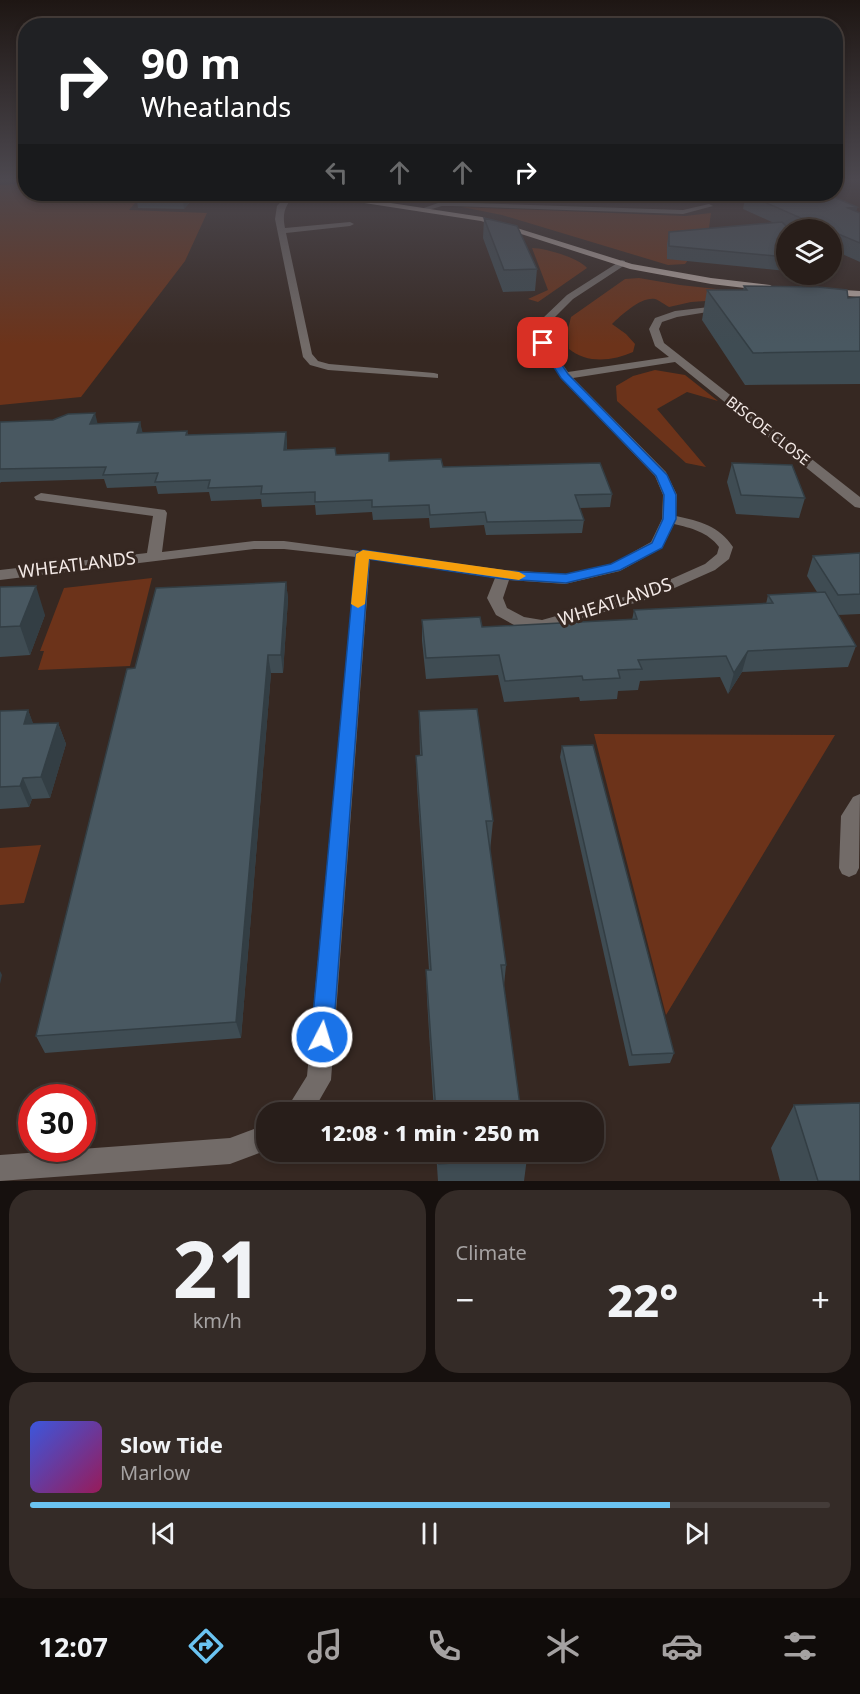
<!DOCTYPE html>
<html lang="en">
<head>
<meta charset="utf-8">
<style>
  :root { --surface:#281e1a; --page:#342b27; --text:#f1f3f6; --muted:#a5a2a2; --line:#443c39; --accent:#6ac3f1 }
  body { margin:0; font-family:"Noto Sans",sans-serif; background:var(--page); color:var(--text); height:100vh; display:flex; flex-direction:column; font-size:22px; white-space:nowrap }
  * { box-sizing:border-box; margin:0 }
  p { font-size:20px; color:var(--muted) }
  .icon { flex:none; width:33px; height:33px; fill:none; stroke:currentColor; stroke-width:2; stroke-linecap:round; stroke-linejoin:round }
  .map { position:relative; height:1181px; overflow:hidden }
  .side { display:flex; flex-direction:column; gap:9px; padding:9px; background:#16100e; flex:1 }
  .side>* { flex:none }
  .banner { position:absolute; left:18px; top:18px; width:825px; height:183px; border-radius:24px; box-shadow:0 3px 9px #0003,0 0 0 2px var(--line); background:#202124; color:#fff; overflow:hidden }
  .tools { position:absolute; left:776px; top:219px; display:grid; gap:12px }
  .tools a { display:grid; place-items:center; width:66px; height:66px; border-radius:50%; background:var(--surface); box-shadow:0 3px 9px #0003,0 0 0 2px var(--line); font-size:30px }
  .speed { position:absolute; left:18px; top:1084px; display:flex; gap:12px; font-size:30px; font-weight:700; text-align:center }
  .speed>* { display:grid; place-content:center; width:78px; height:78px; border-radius:50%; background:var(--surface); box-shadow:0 3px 9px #0003,0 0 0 2px var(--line); line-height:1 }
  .speed .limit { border:9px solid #d22; background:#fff; color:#111 }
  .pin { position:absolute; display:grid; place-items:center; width:51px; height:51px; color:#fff; margin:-26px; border-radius:12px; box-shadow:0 3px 9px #0006 }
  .me { position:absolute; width:66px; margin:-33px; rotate:5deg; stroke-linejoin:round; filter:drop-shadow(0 0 4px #0008) }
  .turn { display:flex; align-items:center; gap:21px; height:126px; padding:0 24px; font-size:27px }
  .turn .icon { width:78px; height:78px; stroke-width:2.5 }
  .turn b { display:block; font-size:42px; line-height:51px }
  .lanes { display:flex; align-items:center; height:57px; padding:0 24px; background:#0003; justify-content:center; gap:30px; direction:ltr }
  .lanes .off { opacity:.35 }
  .big { font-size:45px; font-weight:800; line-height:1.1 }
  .side .widget { flex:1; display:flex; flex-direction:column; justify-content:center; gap:9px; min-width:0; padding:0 21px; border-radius:24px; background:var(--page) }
  .side .dial { align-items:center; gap:0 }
  .dial b { font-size:78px; line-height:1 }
  .song { display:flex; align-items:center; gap:18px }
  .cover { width:72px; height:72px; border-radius:9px; background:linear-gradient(135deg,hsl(230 70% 55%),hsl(330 70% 35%)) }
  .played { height:6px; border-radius:3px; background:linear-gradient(90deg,var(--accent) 80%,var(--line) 80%) }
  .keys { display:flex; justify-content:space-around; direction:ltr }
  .heat { display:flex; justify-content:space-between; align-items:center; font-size:33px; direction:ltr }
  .side .tiles { flex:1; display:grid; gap:9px; grid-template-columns:1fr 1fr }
  .widget:last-child { grid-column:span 2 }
  .trip { position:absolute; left:256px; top:1102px; width:348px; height:60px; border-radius:24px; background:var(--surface); box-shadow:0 3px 9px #0003,0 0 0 2px var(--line); font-weight:800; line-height:60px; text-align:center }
  .tab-bar { display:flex; height:96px; justify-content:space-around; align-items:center; background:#100c0a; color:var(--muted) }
  .tab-bar .icon { width:42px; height:42px }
  .tab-bar .selected { color:var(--accent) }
  .tab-bar b { font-size:27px; color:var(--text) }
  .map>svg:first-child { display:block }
</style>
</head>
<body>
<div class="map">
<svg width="860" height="1181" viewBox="0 0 860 1181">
  <rect width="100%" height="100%" fill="#362822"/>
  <path fill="#6c331a" d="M25,184L26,194H143L129,210L207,213L185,261L81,397L0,405V185Z
    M462,207L685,216L711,213L708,235L685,264L668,265L502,215Z
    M532,248C545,248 579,258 587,268L538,302L528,299L548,290Z
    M639,278L680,285L780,296L691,302L669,307C665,305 659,300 655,299C640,297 622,315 612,324L626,334L635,344L633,352C613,361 587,364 569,349L568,329L571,317L625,279Z
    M655,370L685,375L718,401L687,392L657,409L706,467L686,463L617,401L616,386L633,376Z
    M152,578L130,666L38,670L44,651H40L64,588Z
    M594,734L835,735L666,1015Z
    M41,845L24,903L0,905V848Z"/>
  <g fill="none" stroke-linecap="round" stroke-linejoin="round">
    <path fill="#726b68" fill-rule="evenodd" d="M288,194H295C285,206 282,213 285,228L350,222L354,224L350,226L286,233L312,354L318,361L329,364L434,373L438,374V378L328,370L310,365L303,357L275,219L277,206Z
      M441,202L683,210L709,204L713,206L683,214L453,206H442L425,211L421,209Z
      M622,260L625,261V265L573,299L551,321L548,343L568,372L669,357L655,346L649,329L655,318L675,311L726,305V309L677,317L662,322L659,329L664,343L860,497V508L855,507L675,362L573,378L666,472L677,495L676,516C700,521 719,526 733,547L729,559L715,570L652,598L542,630L514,625L496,615L487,598L495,578L370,559L331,1080L312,1113H284L307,1076L356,557L284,549H254L0,580V570L147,553L153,516L36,500L34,497L41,493L165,510L167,513L162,552L254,541H284L504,570L565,574L610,565L651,542L662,519L663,495L655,476L561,378L538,343L543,318L567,295ZM674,524C691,528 708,532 719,547L717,554L705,564L642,592L542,620L524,617L507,608L503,598L509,580L565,584L620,571L662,548Z
      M860,794L859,868L856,874L849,877L842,874L839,868L841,816L853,797Z
      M267,1124V1150L230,1164L0,1181V1155L230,1138Z"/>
    <path fill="#b9aaa3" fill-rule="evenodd" d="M293,194L358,198L482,217L632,264L711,278L770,285L775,288L770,291L711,284L630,269L481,221L358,202L296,196Z
      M827,289L860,291V297L824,294L822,292Z"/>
  </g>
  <path fill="#3f4c53" d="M136,194H197L184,209L138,208Z
    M746,194L857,207L856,212L860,213V262L831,249V230H786V271L667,259V244L669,232L774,223L743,209Z
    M484,218L537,269L535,291L503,292L483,238Z
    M744,286L848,298L860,297V384L745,385L702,320L707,290H743Z
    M53,420L98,423L140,422L142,433L187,431L188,435L286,432L287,444V450L443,467L612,494L610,507L580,508L584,520L582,533L486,535L484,525L430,528L429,518L373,520L372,512L316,515L315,505L262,507L261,499L211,501L209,492L158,494L156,486L107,488L104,479L1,482L0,483V422Z
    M732,463L805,498L799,518L736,514L727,482Z
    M860,553V614L838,615L856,646L848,667L742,672L728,694L720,677L640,681L638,690L618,691L617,699L580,701L579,697L504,702L498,675L426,679L422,641V620L482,627L632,620L634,610L766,604L768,595L817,592L807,576L813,556Z
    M286,582L288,599L283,673H271L241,1038L45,1053L36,1036L135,668Z
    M0,587L45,615L30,655L0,657Z
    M28,710L33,724L58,723L66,744L50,798L32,799L29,807L0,809V711Z
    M419,711L493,821L490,851L506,965L504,986L521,1113H434L427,999L426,970H429L417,786L416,756H420Z
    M562,746L674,1053L670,1063L629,1066L560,757Z
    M794,1105L860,1181H780L771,1148Z
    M436,1152H526L527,1158L524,1181H438Z"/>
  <path fill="#333e44" d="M184,194H197L184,209L182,195Z
    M857,207L853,223L848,208Z
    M95,413L98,425L90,424Z
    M140,422L143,434L137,433Z
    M286,432L287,444L286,463L284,450Z
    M286,582L288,599L283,673L281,655Z
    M36,586L45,615L30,655L20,626Z
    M748,651L742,672L728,694L734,673Z
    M268,655L271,673L241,1038L236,1022Z
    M28,710L36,731L24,724Z
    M58,723L66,744L50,798L41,777Z
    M23,778L32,799L29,807L20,786Z
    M0,971L2,975L0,984Z"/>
  <path fill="#495861" stroke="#333e44" stroke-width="1.5" d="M136,194H184L182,195Z
    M746,194H827L857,207L848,208L860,213V243L831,231V230H828Z
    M484,218L517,226L537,269L504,270Z
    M782,222L790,230H786V257L669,246V232Z
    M744,286L818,287L847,290L848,298L860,297V351L753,353L707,290H747Z
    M95,413L90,424L140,422L137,433L187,431L186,435L286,432L284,450L335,448L336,455L389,453V461L441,459L443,467L600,463L612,494L575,495L584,520L487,522L485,512L430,515L429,505L372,507V500L315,502V492L261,494L262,486L208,488L210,480L155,482L158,473L103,475L106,467L0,469V422L53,420L68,414Z
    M732,463L792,465L805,498L741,495Z
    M860,553V594L838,595L813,556Z
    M286,582L281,655H268L236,1022L36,1036L127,669L135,668L156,588Z
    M36,586L20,626L0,627V587Z
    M825,592L856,646L748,651L734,673L726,656L638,660L642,669L618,670L620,678L583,680L582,676L505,681L499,655L426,658L422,620L480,617L482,627L637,619L634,610L773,603L768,595Z
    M477,709L493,821H486L506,965H501L521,1113H436L426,970H431L416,756L422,755L419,711Z
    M28,710L24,724L58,723L41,777L23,778L20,786L0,787V711Z
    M593,745L674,1053L632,1055L562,746Z
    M860,1103V1181H818L794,1105Z
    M438,1152H526L527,1158L439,1164Z"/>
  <linearGradient id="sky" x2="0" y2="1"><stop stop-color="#1e1613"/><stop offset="0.52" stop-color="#4c484f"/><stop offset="1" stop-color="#4c484f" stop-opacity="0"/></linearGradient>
  <rect width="860" height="345" fill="url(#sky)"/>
  <path fill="#1a73e8" stroke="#114b97" stroke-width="1.5" d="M540,341H546L568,374L667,475L676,495V519L662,548L620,570L566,583L504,579L369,559L333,1037L330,1045L322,1048L315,1045L311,1037L356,554L363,550L504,571L566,574L611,564L652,543L663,519L664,495L656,476L561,378L538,343Z"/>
  <path fill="#f59e0b" d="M363,550L519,572L526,576L519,580L369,559L365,604L358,608L351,604L356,554Z"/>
  <g text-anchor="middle" stroke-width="6" stroke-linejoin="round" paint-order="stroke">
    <g font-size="15" fill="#f3e9e6" stroke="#362822">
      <text transform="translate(768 431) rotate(38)" y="5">BISCOE CLOSE</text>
    </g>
    <g font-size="18" fill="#f3e9e6" stroke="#362822">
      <text transform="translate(77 565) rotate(-7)" y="6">WHEATLANDS</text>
      <text transform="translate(615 602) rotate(-18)" y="6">WHEATLANDS</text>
    </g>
  </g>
</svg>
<div class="tools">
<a><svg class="icon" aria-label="layers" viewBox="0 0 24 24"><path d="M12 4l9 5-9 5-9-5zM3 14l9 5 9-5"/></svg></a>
</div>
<div class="speed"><div class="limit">30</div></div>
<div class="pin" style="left:543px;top:343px;background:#d93025"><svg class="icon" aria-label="arrive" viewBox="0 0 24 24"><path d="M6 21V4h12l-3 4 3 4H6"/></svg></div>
<svg class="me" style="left:322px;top:1037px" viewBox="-20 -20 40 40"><circle r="17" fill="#1a73e8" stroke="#fff" stroke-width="3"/><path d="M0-11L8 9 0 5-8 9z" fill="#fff"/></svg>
<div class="trip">12:08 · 1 min · 250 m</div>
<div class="banner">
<div class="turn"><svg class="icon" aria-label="right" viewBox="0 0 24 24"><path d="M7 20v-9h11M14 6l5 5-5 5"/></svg><div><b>90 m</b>Wheatlands</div></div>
<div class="lanes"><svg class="icon off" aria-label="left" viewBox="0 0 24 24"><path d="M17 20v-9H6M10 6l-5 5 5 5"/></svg><svg class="icon off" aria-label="ahead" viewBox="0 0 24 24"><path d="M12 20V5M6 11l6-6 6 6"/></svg><svg class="icon off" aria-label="ahead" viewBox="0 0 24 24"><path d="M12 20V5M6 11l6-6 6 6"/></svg><svg class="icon" aria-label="right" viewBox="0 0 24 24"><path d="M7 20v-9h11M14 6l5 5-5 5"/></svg></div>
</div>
</div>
<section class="side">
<div class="tiles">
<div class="widget dial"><b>21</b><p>km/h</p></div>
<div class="widget"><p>Climate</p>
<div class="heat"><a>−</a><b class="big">22°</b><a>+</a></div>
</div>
<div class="widget">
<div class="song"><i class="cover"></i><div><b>Slow Tide</b><p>Marlow</p></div></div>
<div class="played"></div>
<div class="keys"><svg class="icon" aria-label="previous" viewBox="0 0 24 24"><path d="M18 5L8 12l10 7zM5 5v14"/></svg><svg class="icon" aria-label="pause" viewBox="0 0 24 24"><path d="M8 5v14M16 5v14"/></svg><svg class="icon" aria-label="next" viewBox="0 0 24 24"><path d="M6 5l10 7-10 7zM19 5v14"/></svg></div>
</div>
</div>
</section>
<nav class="tab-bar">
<b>12:07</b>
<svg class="icon selected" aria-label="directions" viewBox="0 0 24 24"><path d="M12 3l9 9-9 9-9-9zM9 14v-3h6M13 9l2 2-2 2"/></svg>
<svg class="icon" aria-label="music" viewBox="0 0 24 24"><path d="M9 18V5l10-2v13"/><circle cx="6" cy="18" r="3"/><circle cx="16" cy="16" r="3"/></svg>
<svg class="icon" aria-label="phone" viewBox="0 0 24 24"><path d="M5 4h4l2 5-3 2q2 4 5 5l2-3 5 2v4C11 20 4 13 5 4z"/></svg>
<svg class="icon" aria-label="climate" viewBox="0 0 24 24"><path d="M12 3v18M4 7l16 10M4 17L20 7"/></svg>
<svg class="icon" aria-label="car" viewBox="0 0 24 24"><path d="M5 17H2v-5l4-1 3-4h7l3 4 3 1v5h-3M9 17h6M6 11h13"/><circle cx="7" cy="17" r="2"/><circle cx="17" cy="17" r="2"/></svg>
<svg class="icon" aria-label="filters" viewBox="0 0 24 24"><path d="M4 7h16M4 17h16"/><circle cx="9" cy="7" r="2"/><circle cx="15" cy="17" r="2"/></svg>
</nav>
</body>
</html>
